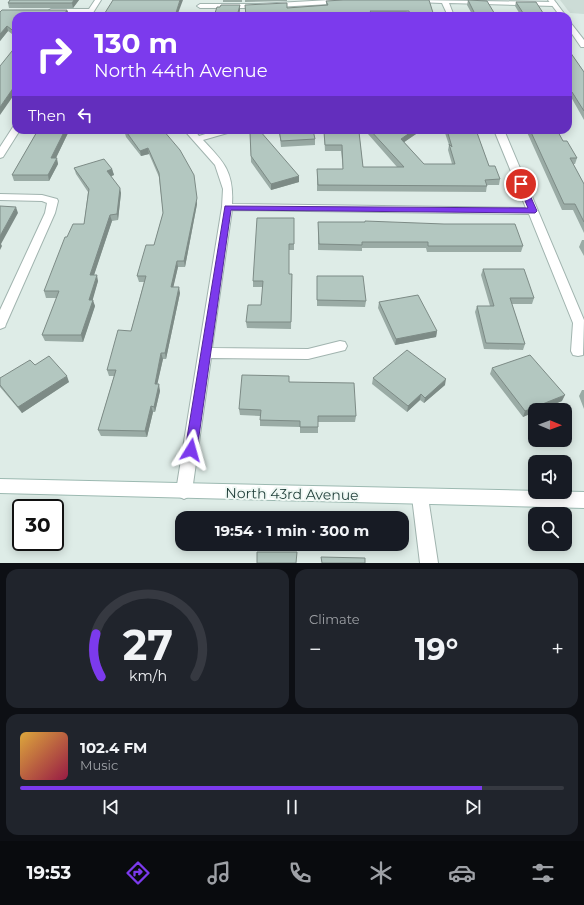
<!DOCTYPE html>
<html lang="en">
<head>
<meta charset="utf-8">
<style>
  :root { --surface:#171b24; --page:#20242c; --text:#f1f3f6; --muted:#9ea1a6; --line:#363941; --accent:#7c3aed }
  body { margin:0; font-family:Montserrat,sans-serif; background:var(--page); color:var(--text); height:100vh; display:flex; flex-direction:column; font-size:15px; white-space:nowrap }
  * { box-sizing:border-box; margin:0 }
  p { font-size:13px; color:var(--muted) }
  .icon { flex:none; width:22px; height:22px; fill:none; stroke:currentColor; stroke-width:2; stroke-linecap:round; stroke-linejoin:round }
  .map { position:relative; height:563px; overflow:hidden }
  .details { display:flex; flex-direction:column; gap:6px; padding:6px; background:#0d0f14; flex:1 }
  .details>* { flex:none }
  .hud { position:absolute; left:12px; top:12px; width:560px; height:122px; border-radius:12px; box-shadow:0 2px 10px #0003; background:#7c3aed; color:#fff; overflow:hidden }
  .needle { width:26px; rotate:91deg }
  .buttons { position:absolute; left:528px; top:403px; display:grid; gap:8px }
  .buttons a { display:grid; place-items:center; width:44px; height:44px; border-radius:8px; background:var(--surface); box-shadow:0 2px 10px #0003; font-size:20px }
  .speed { position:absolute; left:12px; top:499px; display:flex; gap:8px; font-size:20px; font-weight:700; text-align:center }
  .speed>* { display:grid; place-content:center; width:52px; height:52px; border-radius:50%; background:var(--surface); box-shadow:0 2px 10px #0003; line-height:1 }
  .speed .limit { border:2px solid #111; border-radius:6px; background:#fff; color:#111 }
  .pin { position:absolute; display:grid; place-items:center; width:34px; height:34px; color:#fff; margin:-17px; border:2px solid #fff; border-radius:50%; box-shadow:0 1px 4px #0007 }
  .me { position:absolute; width:44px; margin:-22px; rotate:8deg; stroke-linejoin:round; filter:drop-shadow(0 0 3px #0008) }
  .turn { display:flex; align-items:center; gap:14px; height:84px; padding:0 16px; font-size:18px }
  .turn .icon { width:52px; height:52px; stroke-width:2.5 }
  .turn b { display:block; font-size:28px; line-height:34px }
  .then { display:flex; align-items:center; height:38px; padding:0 16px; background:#0003; gap:8px; font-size:15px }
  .big { font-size:30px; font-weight:700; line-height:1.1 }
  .details .card { flex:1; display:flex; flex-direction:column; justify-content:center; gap:6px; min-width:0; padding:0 14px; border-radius:12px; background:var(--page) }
  .details .dial { align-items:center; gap:0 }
  .dial svg { height:104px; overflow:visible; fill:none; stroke:var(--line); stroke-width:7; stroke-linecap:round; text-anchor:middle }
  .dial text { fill:var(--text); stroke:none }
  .song { display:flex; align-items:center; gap:12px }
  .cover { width:48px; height:48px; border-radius:6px; background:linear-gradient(135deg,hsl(40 70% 55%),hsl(340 70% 35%)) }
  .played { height:4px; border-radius:2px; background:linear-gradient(90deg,var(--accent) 85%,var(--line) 85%) }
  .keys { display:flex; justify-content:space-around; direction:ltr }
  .heat { display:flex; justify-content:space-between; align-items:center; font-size:22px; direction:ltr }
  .details .tiles { flex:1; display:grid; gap:6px; grid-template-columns:1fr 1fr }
  .card:last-child { grid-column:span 2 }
  .trip { position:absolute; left:175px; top:511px; width:234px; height:40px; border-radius:12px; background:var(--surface); box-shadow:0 2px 10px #0003; font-weight:700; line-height:40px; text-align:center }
  .menu { display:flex; height:64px; justify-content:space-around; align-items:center; background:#090b0e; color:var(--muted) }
  .menu .icon { width:28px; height:28px }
  .menu .active { color:var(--accent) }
  .menu b { font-size:18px; color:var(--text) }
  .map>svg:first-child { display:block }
</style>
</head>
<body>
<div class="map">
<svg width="584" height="563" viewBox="0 0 584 563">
  <rect width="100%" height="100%" fill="#deece7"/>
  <path fill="#ccdcd6" d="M560,0H584V14L570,13Z"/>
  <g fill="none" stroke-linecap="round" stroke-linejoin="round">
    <g stroke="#a1b4af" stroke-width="2">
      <path id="minor" d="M95,0H101L91,16H85L86,13H51L48,11L51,9H89Z
        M330,0H368L365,2L259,8H200L197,6L200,4H259Z
        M412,0L554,2L557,4L554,6L449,3L454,16H448L442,3L415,2Z
        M16,126V130H20L3,157L0,158V147L13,127Z
        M184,130H194L199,136L218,130H233L231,132L203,140C224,162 234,172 232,204L526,208L494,130H504L584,320L583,355L578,356L573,355L571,351L573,323L529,214L232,210L212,348L308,349L340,341L345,342L347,346L345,350L308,359L211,358L192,491L190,496L184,499L178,496L176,491L222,207L223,189L215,165Z
        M0,194L42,195L57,199L58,201L55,213L6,324L5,327L0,329V310L45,213L47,203L42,201L0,200Z
        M420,489L426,492L428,497L438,563H420L412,497L414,492Z"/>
    </g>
    <g stroke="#a1b4af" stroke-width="2">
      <path id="tertiary" d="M548,0H554L566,16H560Z
        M568,21L570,22L584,40V47H581L568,28Z"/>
    </g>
    <g stroke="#9cb9b1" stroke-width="2">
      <path id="secondary" d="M0,479L584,492V508L0,493Z"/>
    </g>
    <use href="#minor" fill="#fff" fill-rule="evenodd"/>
    <use href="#tertiary" fill="#fff" fill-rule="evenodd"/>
    <use href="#secondary" fill="#fff" fill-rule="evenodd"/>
  </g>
  <path fill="#9aaba5" d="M10,0H79L73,8H9L8,3Z
    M223,0H242V2H223Z
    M245,0H287V1L245,2Z
    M343,0L434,16H246L287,8L326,5V1Z
    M468,0L496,16H473L467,5Z
    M516,2L545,16H521L515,6Z
    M67,10L69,14L68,16H16V37L8,31L0,41V12Z
    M568,49L584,72V120L571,97H568Z
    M38,130H72L71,133H68L56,158L58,164L49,181H14L12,175Z
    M124,130H163L197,204L185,267H178L173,287L180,293L166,359H163L157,384L160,391L155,412H153L147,437L101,436L98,430L114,376H109L107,370L131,331L144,282H139L137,276L154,245L163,213L159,177L149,154L141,156L126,137Z
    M279,130H313L315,139V145L281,147Z
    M368,130H416V134L404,142L424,164H452L448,150L449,145L444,130H476L489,166L500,179L499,185H487L486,192L317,191V169H343L341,151H325L324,132H359L363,167H397L368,134Z
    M526,130H557L563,141L577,158L575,164H573L584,184V233L573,210H562Z
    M250,133L299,182L271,190L251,162Z
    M74,168L112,169L114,175L111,176L121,193L118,220L112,221L94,275L98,281L92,300L95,306L83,342L45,341L42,335L57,298H46L44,291L67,237L84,224L88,192L76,174Z
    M294,218V250H289V274H292L291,329L247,328L246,322L261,305L263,287H253V281Z
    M318,222L523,246L521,252H427L426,248H362V251L318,250Z
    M582,240H584V256L579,247Z
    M483,269L534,298L532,304H512L525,344L523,350L484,349L475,312L477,306H490L481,275Z
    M317,276L366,301L365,307L317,306Z
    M379,302L437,331L436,337L395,345L378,308Z
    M35,365L69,382L22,413L0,387V378Z
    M492,368L562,401L540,410H535L523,417L490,374Z
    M373,378L445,385L424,403L420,400L407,412L372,384Z
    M289,382L356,416L355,422H318V433H300V427L260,426V416L240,415L239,409Z
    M582,390H584V409L579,396Z"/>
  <path fill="#7d8b86" d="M74,0H79L73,8L72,3Z
    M180,0H183L177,16H175Z
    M240,5V10L239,16H237Z
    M67,10L69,14L68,16H63Z
    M7,26L8,31L0,41V34Z
    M16,84V92L0,115V107Z
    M65,130H67L68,133L53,164L51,158Z
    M414,130H416V134L400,145L401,139Z
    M148,148L149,154L141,156L140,151Z
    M57,158L58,164L49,181L48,175Z
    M112,169L114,175L109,177L107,171Z
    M299,176V182L271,190V184Z
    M120,188L121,193L118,220L117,214Z
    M197,198V204L185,267L184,261Z
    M16,207L18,213L1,244L2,246L0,250V236Z
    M110,215L112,221L92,281L90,275Z
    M177,261L178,267L172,293L171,287Z
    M97,275L98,281L91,306L89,300Z
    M179,287L180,293L166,359L165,353Z
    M93,300L95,306L83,342L81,335Z
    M437,331L436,337L395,345L396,339Z
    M161,353L163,359L156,390L155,384Z
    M67,376L69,382L22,413L18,407Z
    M446,379L445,385L424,403L425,398Z
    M159,384L160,391L155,412L154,407Z
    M421,394L420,400L407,412L408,406Z
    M565,395L562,401L540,410H535V412L523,417L525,411Z
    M151,406L153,412L147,437L145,431Z"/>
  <path fill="#b3c7c0" stroke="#7d8b86" d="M10,0H74L72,3H8Z
    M113,0H180L175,16H103Z
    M343,0H429L434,16H410L409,11H370L374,16H246L245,5L287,3V8L328,5L326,1Z
    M468,0L487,1L496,16H476Z
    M516,2H536L545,16H525Z
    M221,5H240L237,16H214L217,7H220Z
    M2,10H67L63,16H16V33L7,26L0,34V12Z
    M16,46V84L0,107V66Z
    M568,49L584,72V111L572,92H568Z
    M38,130H65L51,158H57L48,175H12Z
    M125,130H163L180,150L194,175L197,198L184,261H177L171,287H179L165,353H161L155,384H159L154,407L151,406L145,431L98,430L116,370H107L118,330L131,331L146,276H137L146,245H154L163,213L159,173L148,148L140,151Z
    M279,130H313L315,139L281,141Z
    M370,130H414L401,139L424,164H455L449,144L452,147L447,130H476L489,166H495L500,179L485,180L487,186L318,185L317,169H343L342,145H325L324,132H359L363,167H404Z
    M530,130H557L563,141H567L577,158H570L584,184V222L575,204H564Z
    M260,131L299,176L271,184L251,156L250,133Z
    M104,159L112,169L107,171L120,188L117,214L110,215L90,275H97L89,300H93L81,335H42L59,291H44L65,237H67L73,224H84L89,189L74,168Z
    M0,206L16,207L0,236Z
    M257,218H294V244H289V274H292L291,322H246L248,305H261L263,281H253Z
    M365,221L444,224H515L523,246H428V242H362V245L319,244L318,222H365Z
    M483,269H524L534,298H510L525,344L486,343L477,306H494Z
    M317,276H363L366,301L317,300Z
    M418,295L437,331L396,339L379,302Z
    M407,350L446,379L425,398L421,394L408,406L373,378Z
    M530,355L565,395L525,411L492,368Z
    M49,356L67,376L18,407L0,385V378L30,360L35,365Z
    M242,375L289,376V382L354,383L356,416H318V427H300V421L260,420L261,410L239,409Z
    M257,552H297L296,563H257Z
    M321,557L365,558V563H322Z"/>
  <path fill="#7c3aed" stroke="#51269a" d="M519,182H524L525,184L537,211L535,213L231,210L197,450L195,454L191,456L187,454L185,450L225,206L528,208L518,184Z"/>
  <g text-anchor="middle" stroke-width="4" stroke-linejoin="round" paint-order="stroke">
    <g font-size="14" fill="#1e3e38" stroke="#eff8f4">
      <text transform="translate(292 494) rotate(1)" y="5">North 43rd Avenue</text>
    </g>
  </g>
</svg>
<div class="buttons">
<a><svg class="needle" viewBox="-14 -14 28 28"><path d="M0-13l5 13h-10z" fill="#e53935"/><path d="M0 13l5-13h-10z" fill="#9ea1a6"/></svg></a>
<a><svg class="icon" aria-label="sound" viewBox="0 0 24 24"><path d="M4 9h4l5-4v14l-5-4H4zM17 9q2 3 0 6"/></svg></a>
<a><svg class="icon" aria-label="search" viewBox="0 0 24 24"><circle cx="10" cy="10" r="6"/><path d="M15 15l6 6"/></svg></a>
</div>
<div class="speed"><div class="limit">30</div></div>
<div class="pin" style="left:521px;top:184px;background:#d93025"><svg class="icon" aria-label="arrive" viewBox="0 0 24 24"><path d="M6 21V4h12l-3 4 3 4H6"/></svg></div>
<svg class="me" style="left:191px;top:450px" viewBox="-20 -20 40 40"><path d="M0-17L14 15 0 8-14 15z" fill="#7c3aed" stroke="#fff" stroke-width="4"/></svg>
<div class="trip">19:54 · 1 min · 300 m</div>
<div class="hud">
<div class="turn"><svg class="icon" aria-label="right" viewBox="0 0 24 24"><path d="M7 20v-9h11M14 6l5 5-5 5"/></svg><div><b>130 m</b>North 44th Avenue</div></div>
<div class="then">Then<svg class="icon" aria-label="left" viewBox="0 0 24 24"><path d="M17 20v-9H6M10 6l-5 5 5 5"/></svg></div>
</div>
</div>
<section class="details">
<div class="tiles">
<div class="card dial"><svg viewBox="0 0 100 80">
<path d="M14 69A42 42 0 1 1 86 69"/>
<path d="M14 69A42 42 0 0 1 10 36" stroke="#7c3aed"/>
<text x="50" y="56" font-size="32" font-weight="700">27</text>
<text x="50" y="72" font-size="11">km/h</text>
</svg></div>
<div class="card"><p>Climate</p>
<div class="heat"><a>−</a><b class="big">19°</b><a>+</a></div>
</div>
<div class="card">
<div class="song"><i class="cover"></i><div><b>102.4 FM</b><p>Music</p></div></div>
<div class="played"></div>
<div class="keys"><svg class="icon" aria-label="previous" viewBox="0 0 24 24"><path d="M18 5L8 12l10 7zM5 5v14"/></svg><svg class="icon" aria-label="pause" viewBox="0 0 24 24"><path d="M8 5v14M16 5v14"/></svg><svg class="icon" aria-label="next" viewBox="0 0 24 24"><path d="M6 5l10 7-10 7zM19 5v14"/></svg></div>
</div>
</div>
</section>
<nav class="menu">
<b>19:53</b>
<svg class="icon active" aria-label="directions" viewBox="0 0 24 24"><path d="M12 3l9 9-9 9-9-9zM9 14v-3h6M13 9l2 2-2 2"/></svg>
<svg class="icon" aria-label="music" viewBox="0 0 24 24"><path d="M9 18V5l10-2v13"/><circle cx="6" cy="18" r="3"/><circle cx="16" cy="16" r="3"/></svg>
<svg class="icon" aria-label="phone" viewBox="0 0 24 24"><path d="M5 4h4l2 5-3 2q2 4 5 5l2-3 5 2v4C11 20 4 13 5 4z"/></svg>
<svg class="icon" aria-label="climate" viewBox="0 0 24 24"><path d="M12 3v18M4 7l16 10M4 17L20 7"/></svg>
<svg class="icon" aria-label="car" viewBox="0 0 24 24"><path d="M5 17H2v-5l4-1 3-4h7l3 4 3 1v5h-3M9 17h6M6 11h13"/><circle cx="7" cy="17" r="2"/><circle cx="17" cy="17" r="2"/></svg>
<svg class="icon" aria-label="filters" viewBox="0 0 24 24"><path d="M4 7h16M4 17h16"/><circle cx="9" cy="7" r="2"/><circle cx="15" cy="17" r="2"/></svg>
</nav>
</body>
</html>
